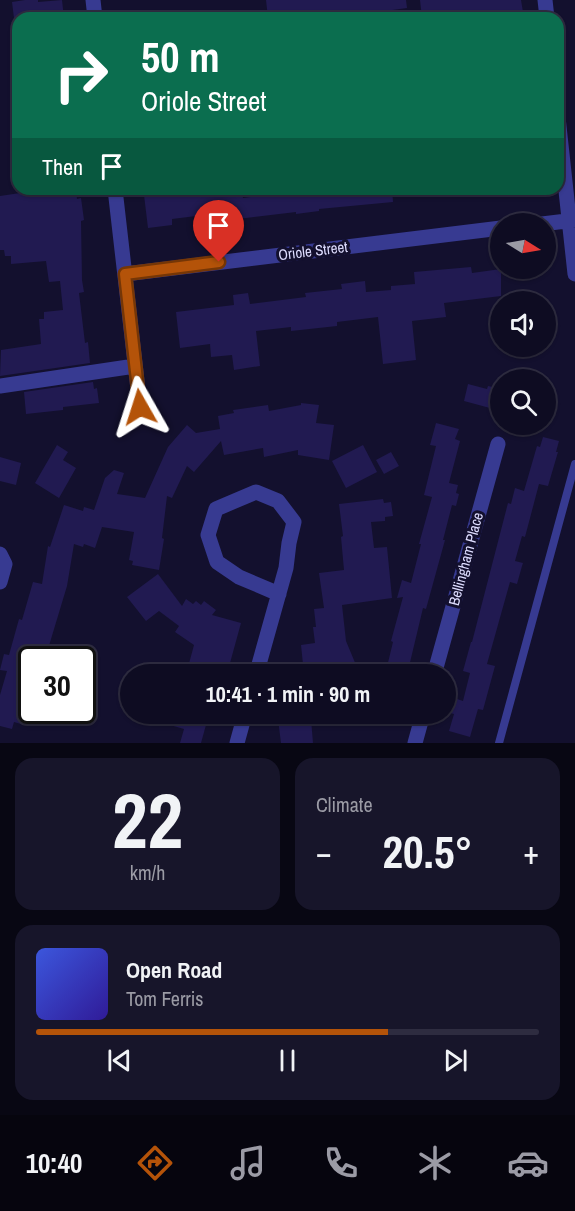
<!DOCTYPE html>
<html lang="en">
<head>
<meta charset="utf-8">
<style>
  :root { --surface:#0e0c22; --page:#17152a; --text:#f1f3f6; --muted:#9b9ba5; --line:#2e2c40; --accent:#b45309 }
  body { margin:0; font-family:"Archivo Narrow",sans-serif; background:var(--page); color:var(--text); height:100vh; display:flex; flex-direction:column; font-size:22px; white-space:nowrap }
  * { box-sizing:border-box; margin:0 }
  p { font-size:20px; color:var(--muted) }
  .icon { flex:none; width:33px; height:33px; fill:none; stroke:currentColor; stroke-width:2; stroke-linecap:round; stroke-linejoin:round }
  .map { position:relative; height:743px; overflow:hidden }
  .details { display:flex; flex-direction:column; gap:15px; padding:15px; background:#080713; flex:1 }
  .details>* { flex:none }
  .guide { position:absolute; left:12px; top:12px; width:552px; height:183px; border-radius:18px; box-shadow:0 2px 4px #0004,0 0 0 2px var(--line); background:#0b6e4f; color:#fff; overflow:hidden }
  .needle { width:39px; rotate:101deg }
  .controls { position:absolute; left:490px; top:213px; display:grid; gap:12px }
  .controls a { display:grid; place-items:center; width:66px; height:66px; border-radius:50%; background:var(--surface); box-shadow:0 2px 4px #0004,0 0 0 2px var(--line); font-size:30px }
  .speed { position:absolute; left:18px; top:646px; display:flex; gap:12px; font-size:30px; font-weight:700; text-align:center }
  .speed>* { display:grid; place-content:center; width:78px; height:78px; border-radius:50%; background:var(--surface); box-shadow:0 2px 4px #0004,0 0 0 2px var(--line); line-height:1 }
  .speed .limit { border:3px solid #111; border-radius:9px; background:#fff; color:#111 }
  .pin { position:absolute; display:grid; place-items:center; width:51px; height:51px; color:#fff; margin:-62px -26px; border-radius:50% 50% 50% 0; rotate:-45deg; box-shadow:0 0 6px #0007 }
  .pin .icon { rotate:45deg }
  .me { position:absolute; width:66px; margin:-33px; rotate:354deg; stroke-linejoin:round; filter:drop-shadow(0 0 4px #0008) }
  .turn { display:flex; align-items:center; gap:21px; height:126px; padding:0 30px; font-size:27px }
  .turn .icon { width:78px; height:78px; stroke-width:2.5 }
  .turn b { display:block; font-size:42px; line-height:51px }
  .then { display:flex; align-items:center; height:57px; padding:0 30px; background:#0003; gap:12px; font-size:22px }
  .big { font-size:45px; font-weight:800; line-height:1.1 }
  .details .tile { flex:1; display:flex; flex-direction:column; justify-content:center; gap:9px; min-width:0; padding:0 21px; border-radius:18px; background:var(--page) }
  .details .dial { align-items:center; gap:0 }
  .dial b { font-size:78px; line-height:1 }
  .song { display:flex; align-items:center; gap:18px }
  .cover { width:72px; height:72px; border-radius:9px; background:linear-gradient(135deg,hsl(230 70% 55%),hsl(250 70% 35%)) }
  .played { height:6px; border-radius:3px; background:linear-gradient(90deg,var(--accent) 70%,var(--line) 70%) }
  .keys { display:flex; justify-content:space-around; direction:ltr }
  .heat { display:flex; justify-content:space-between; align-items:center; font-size:33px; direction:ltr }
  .details .tiles { flex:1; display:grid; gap:15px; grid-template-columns:1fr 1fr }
  .tile:last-child { grid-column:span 2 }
  .trip { position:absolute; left:120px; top:664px; width:336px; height:60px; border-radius:30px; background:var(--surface); box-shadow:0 2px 4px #0004,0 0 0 2px var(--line); font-weight:800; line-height:60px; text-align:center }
  .menu { display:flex; height:96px; justify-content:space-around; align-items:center; background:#06050e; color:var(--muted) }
  .menu .icon { width:42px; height:42px }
  .menu .current { color:var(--accent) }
  .menu b { font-size:27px; color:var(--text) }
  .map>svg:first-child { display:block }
</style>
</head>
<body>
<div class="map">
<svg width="575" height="743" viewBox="0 0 575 743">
  <rect width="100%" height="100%" fill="#13102e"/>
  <path fill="#211a51" d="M25,0H38V2L62,0L64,18H14L12,2Z
    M266,0H406L407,8L378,12V17L369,18H268Z
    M420,0H521L524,18H422Z
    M47,189H76L77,199L81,198L84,220L81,221L82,280L84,292L79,293L85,343L88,342L90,363L0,376L1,350L41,344L39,319H44V312L63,310L60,281L49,282L46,261L11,264V256H5L4,250H0V196Z
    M151,189H166L169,196L214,191V189H237L238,193L242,192L243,198L289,192V189H392L393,202L319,209V211L296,214V212L222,221L221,218L197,221L196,216L172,219V225L148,228L144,195H152Z
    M471,267L472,273L501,269V296L444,303L446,317L412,321L416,360L383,364L378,317L337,322V326L291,331V327L256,331L260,366L234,370L232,355L211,357L210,344L180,348L176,312L234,305L233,295L248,293L250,304L306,297L305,293L342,289L341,284L365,281L366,292L391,290V286L415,284L414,272Z
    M93,382L94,389L97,388L99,403L63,407V410L26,414L24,392Z
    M468,384L487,389L488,386L501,389V411L464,401Z
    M301,403L319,405L316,423L334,425L329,460L298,455V450L264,457L263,448L224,455L221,441L194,472L187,466L172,498L167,496L162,538L164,539L159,570L132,565L133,561L129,560L134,532L102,527L95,548L84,544L83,547L74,544L67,586L48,649L32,644V713L28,726L14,722L12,729L0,726V695L7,671L0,670L4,654L9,655L19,619L22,620L33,582L42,584L48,546L50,547L64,505L83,511L84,507L94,510L105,478L114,470L124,473L117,494L145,498L168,447L187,425L196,433L220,429L218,416L234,413L233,410L268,405L269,411L301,405Z
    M436,423L459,429L455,439L460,441L449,483L458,485L456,493L459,494L456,506L452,505L443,540H445L426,609L423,608L407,675H385L393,642L391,641L403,597L397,598L402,580L411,583L421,544H419L432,497L424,495L436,446L430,445Z
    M543,437L559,441L556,452H558L548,486L539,484L525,537L522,536L515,561L523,563L522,566L517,584L510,582L487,664L495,666L483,710L478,709L470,737L449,731L454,714L450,713L454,698L463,701L470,673L463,671L471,642H472L508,503L511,504L515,488L524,491L537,446L540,447Z
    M57,445L68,452L63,460L76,468L59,498L35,483Z
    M363,445L377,472L346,488L332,461Z
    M391,452L399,466L384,474L376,460Z
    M0,457L21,463L16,485L0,481Z
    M383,499L384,503L391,502L393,516L385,517V521L371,522L374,548L387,547L392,598L342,605L346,641L356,665L336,673L335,670L304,674L301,645L315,643L313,627H316L314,609L324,608L319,573L344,570L341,537L343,536L339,504Z
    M158,574L182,606L186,599L193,604L196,601L201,605L204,601L216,610L212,615L241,623L230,663L228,662L224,675H194L195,673L187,671L194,645L175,632L179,626L159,611L146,621L127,597Z
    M146,714H209L201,743H180L184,729L146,718Z
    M301,716V720L311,719L313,743H281L278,719Z"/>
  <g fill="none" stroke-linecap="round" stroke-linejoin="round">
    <path stroke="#373a91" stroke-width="8" d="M499,743L575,464"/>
    <path stroke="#373a91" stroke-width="15" d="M93,0L95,18
      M545,0L547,18
      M558,117L575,274
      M115,189L140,407
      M542,224L575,220
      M125,274L501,228
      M0,386L135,366
      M0,554L5,564L0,582
      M256,675L286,568L289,543L294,522L278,501L256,492L216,509L208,535L217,562L239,577L279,594
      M434,675L498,444
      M237,743L245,714
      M415,743L423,714"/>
  </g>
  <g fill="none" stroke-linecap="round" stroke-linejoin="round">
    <g stroke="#753606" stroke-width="15">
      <path id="route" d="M140,407L125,274L219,262"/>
    </g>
    <use href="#route" stroke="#b45309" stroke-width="10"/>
  </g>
  <g text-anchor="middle" stroke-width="6" stroke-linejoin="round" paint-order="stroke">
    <g font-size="15" fill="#deddff" stroke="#13102e">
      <text transform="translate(313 251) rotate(-7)" y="5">Oriole Street</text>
      <text transform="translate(466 559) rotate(-75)" y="5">Bellingham Place</text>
    </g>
  </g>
</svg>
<div class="controls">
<a><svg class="needle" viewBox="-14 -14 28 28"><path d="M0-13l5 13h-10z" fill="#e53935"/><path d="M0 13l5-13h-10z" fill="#9b9ba5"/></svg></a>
<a><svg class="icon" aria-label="sound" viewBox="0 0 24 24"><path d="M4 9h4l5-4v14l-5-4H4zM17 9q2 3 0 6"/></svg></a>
<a><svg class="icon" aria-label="search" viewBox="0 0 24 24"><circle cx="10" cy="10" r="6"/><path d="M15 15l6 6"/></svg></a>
</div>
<div class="speed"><div class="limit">30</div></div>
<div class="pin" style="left:219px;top:262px;background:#d93025"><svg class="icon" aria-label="arrive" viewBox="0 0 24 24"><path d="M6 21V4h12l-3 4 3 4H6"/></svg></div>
<svg class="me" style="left:140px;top:407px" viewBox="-20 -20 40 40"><path d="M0-17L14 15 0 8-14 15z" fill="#b45309" stroke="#fff" stroke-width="4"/></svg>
<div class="trip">10:41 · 1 min · 90 m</div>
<div class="guide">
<div class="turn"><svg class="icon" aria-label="right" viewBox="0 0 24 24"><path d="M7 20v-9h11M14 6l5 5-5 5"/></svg><div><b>50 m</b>Oriole Street</div></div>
<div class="then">Then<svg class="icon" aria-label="arrive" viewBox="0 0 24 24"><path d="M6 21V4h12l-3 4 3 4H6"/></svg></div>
</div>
</div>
<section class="details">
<div class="tiles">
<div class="tile dial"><b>22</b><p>km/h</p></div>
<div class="tile"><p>Climate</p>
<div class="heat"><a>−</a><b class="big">20.5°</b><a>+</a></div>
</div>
<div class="tile">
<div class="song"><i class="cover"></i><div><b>Open Road</b><p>Tom Ferris</p></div></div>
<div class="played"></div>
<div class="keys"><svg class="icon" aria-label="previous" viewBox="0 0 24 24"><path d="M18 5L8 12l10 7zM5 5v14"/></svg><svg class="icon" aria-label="pause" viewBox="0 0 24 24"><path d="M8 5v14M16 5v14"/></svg><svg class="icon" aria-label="next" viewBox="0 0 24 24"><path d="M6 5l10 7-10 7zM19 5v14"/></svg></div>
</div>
</div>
</section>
<nav class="menu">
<b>10:40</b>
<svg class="icon current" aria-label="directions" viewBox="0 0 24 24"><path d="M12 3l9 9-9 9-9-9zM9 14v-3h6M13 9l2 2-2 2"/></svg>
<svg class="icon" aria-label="music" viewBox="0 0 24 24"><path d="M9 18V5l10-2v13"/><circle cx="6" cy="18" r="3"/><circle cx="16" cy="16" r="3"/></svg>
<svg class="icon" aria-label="phone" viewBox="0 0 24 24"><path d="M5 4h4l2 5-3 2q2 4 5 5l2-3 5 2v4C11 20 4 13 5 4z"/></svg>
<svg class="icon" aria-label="climate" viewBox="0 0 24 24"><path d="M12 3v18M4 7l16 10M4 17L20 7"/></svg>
<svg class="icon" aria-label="car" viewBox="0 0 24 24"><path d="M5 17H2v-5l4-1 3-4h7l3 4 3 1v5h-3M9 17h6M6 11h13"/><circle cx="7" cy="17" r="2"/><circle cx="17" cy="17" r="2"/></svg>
</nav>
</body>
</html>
